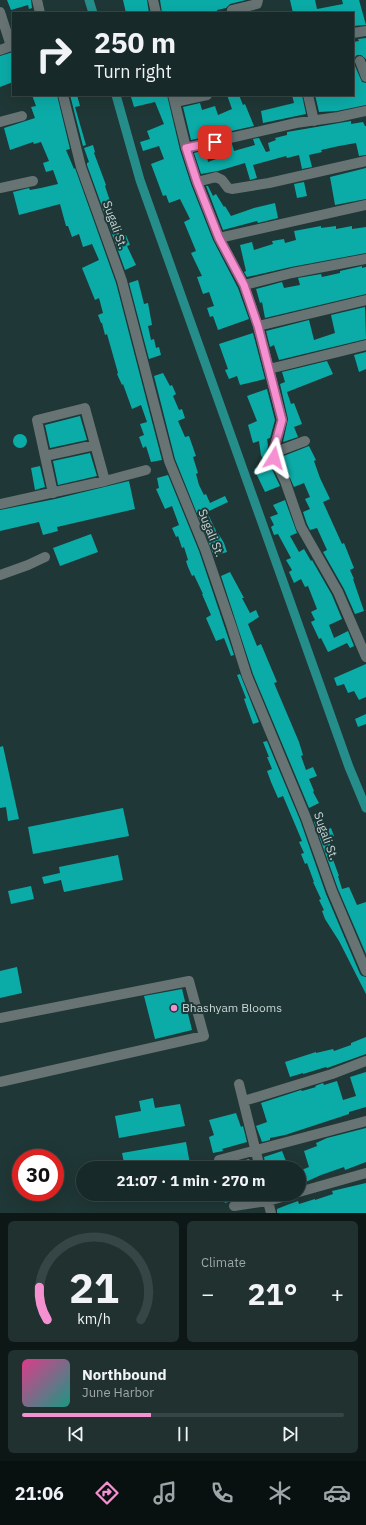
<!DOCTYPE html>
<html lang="en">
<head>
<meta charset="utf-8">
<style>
  :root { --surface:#172928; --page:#203130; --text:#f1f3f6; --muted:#9ea6a8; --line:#364545; --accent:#f590d1 }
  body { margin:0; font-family:"IBM Plex Sans",sans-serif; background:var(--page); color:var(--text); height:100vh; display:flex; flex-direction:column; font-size:15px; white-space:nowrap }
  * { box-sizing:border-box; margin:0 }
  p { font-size:13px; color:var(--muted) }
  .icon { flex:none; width:22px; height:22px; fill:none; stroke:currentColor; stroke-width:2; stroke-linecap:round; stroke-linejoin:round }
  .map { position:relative; height:1213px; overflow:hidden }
  .drawer { display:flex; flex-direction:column; gap:8px; padding:8px; background:#0d1716; flex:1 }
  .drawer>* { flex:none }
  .top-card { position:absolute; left:12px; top:12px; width:342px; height:84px; border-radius:0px; box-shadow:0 4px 16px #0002,0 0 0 1px var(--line); background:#172928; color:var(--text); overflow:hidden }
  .speed { position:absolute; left:12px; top:1149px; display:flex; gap:8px; font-size:20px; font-weight:700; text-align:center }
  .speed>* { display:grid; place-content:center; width:52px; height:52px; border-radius:50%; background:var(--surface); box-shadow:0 4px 16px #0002,0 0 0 1px var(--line); line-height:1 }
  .speed .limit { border:6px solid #d22; background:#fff; color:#111 }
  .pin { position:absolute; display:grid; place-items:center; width:34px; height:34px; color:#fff; margin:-17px; border-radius:8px; box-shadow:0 2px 6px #0006 }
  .me { position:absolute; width:44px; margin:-22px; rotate:8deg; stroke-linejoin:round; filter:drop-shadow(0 0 3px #0008) }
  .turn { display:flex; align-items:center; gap:14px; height:84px; padding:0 16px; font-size:18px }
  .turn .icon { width:52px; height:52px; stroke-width:2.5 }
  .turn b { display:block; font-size:28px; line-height:34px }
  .big { font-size:30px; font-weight:700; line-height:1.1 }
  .drawer .widget { flex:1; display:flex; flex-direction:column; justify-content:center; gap:6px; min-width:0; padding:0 14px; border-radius:6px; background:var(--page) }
  .drawer .dial { align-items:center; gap:0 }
  .dial svg { height:104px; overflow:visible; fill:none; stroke:var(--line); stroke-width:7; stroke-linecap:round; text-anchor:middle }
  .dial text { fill:var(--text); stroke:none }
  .song { display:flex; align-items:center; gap:12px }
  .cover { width:48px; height:48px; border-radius:6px; background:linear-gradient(135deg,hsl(330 70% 55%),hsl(170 70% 35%)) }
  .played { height:4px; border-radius:2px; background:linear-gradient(90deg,var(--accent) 40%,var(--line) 40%) }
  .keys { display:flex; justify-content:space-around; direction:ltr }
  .heat { display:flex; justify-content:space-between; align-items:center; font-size:22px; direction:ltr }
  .drawer .tiles { flex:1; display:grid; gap:8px; grid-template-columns:1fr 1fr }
  .widget:last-child { grid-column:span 2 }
  .trip { position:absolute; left:76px; top:1161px; width:230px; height:40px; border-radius:20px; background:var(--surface); box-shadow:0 4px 16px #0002,0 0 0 1px var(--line); font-weight:700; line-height:40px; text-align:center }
  .dock { display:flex; height:64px; justify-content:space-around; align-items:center; background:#091010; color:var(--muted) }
  .dock .icon { width:28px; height:28px }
  .dock .on { color:var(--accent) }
  .dock b { font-size:18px; color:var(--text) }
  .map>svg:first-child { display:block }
</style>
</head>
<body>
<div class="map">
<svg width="366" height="1213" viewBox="0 0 366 1213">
  <rect width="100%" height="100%" fill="#1f3736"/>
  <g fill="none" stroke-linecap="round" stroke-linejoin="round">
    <path stroke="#258e8b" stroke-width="9" d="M89,0L93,13
      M116,95L140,180L349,767L366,808"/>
  </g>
  <path fill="#0baca8" d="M7,0H31L32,8L29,9L28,5L11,10Z
    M123,0H147L149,13H126Z
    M160,0H246L230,4L226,8L217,10V13H162Z
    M290,0H315L317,9L343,4L342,0H359L366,25L353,26V13H293Z
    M366,38V59L361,55H357L354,58L353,42L359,41L358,39Z
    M13,52V82L0,87V56Z
    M353,66H355L362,82L366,83V105L337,111L319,112L315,95H355L353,86Z
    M32,95H57L70,149L66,150L74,169L75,168L116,283L162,460L151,462L146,446L143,448L139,437L144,435L140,424L147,422L141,405L132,409L123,384L122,385L117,374L118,373L107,334L105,335L102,323H101L98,315L103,313L99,298L95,300L82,268L99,260L92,244L83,247L79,234L72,237L68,226H66L60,204L19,215L13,192L29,188L30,190L41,188L58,184L53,170L46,172L43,163L49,161L41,142L34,144L33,142L10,150L4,128L35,118L31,107L36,106Z
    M70,95H77L80,106L75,107L86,145L83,146Z
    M138,95H167L180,150L191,184L213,240L238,288L249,319L218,330L213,316L210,317L207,308L214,306L209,292L203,294L197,277L202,276L191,253L196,251L184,222L190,219L180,199L169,203L166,195L163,196L151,164L164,159L159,146L143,151L140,142L150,139L147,131L164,124L155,102L134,107L131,97Z
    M227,95H239L243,105L245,104L254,126L191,140L183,107L200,103L202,110L215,106L218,115L232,109Z
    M292,95H302L306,114L263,123L261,111L294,103Z
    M351,121V124L363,122L365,126H366V155L359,156L356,143L339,146L321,150L322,152L309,155L312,167L302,169L299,155L287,158L286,156L253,165L257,178L250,180L245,163L218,171L201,174L194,153L206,150L208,162L224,156L221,147L232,144L234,151L255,145L253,139L259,138L266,152L270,151L268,143L276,140L275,138L287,135V132Z
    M93,145L95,152L94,153L106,185L105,186L114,213L111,214L121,237L126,235L130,245L127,246L136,265L125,270L87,165V163L89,162L84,148Z
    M366,168V199L335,205L330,177Z
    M304,182L307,196L297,198L294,184Z
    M206,186H208L213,196L216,194L224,207L225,206L231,216L254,208L275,203L278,218L258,223L257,221L223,230Z
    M321,226V228L336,226V229L352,226V229L366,227V253L291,267L247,277L244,272L246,271L240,245L252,242L254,250L273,244L272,241L284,239L285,243L296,240L294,231Z
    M362,266V268L366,267V294L265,318L262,302L260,303L256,289L282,282L284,288L300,285L298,278L321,274L322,277L340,273V271Z
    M138,280L144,304L148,303L152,325L148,326L151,340L154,339L156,348L159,347L161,355L149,359L129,283Z
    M365,307L366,339L279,360L274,345L270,347L266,331L309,320L314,340L335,333L331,315Z
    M253,333L265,379L240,385L237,376L229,379L225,370L228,369L219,344Z
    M366,352V369L359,372L354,355Z
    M327,361L333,374L287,392L291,404L294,403L302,424L294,427L298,437L283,442L288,419L280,384L285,382L282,372Z
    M163,373L170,386L172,385L176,394L173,396L179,410L182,409L185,418L178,421L185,437L189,436L196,456L193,457L198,473L196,474L199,485L204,495L206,494L210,503L225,496L228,502L207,512L217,533H218L224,543L227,552L214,556L175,459L154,376Z
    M267,389L275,420L270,438L267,439L268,445L267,454L268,461L280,486L265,492L254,469L265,464L261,455L259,441L253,443L248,425L257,421L247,396Z
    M80,416L87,440L50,448L45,425Z
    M13 441a7 7 0 1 1 14 0a7 7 0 1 1-14 0Z
    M309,446L316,460L314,461L320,478L330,499L323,502L342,544L344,543L354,568L350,570L354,579H353L364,611L355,614L344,589L323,552L327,550L317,528L310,530L307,524L303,512L310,509L305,499L310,497L304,483L294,487L281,457Z
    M90,453L97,476L58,485L53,461Z
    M40,466L45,487L35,490L31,468Z
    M168,475L199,551L234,655L231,656L224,638L216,641L206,618L211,615L202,594H203L194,575L192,576L188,567L186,561L188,560L184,547L182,548L178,536L176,537L172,528L179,525L172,506L165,509L156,489L159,488L157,478Z
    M129,481L135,509L57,527L58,531L43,535L39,522L0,531V510L55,499Z
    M285,500L297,533L290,536L299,552L304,549L311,561L312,560L332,595L342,619L329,625L334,638L348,631L354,646L350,648L347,643L328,652L321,638L319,639L311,622L315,620L311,612L317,609L308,586L305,587L301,579L294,583L289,572L292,570L286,560L291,558L278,534L274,535L271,527L274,525L270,517L278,514L273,505Z
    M91,534L98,552L60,566L53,548Z
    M230,572L244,598H242L250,613L256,610L259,617L248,624L257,646L261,644L277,682L274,683L299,742L303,755L301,756L306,770L313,767L317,776L309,779L314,791L313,792L319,803L309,808L253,674L221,576Z
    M366,664V697L359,700L354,691L348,693L344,684L337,686L334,678Z
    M240,674L259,722L253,724L244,699L246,698L237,675Z
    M366,714V724L358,727L355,719Z
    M267,741L300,820L326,894L360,974L362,976L366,977V994L339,941L325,919L322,911L324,910L319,900L321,899L313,882H314L307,863L305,864L301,854L304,853L299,842L302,841L283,796L278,798L271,782L267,771L272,769L267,757H269L263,742Z
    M3,746L19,819L8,821L6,807L0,808V747Z
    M123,808L129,836L33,854L28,827Z
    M320,819L325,830L331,828L334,836L328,839L334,853L331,854L339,876H338L342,889L349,887L357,905L366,902V954L338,889L314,822Z
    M118,855L123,880L64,892L61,880L44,884L42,877L60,873L59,867Z
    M31,886L34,899L11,904L8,891Z
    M17,967L22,993L0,998V971Z
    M182,989L192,1030L155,1039L144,996Z
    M366,1037V1054L327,1068L326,1067L303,1074V1073L290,1077L285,1062L316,1052V1053L333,1049L334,1051L351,1045V1043Z
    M366,1072V1107L349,1112V1114L340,1117L285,1135L270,1138V1140L262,1142L256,1126L267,1122L261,1103L301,1090L302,1091L316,1087L315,1086L323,1083L324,1085L337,1081L343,1100L356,1096L350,1077Z
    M153,1098L155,1108L180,1104L185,1126L119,1138L115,1116L141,1111L139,1101Z
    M236,1113L241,1127L243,1126L247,1142L222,1149L223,1151L213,1153L209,1137L214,1135L209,1120Z
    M366,1128V1162L345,1170L344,1167L321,1175L299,1185V1171L309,1167L304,1151L317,1146L316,1143L327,1138Z
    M186,1142L190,1164L169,1168H125L122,1153Z
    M282,1151L288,1166L283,1168H266L264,1157Z
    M249,1159L250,1161H252L253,1168H235L240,1165L238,1162Z
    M366,1183V1213H277V1209L287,1205L298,1201L299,1204L315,1199V1200L333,1194L332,1191Z
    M222,1194H248V1195L225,1203Z"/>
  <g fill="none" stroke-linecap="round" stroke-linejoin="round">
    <path stroke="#687373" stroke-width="10" d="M37,0L40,13
      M153,0L156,13
      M232,10L257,4L258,0
      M0,12L11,46L0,50
      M353,33L366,31
      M360,61L366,77
      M63,95L81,167L122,281L169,461L205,549L232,628L247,676L306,818L332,891L366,971
      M173,95L186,148L197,182L219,238L244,285L258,326L282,420L273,453L274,458L285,481L301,527L338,592L366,657
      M308,95L314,121
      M175,102L207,95
      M0,122L22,116
      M186,148L296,123L338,117L366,111
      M197,182L216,177L222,180L228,188L232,189L269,183L366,161
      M0,188L33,181
      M219,238L366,205
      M244,285L292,273L366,259
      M258,326L366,300
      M269,369L366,345
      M273,453L305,441
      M45,456L95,445
      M53,493L37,420L85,408L105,481
      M0,504L105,481L146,470
      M0,575L28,565L45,557
      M0,1018L189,981L204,1036L0,1082
      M239,1084L260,1168
      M244,1101L332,1074L366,1061
      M219,1160L366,1121
      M299,1192L366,1173
      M266,1194L271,1213
      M234,1206L268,1201L293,1194"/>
  </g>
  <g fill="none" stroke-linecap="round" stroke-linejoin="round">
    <g stroke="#9f5e88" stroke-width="10">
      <path id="route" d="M215,142L186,148L197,182L219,238L244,285L258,326L282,420L273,453L274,458"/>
    </g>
    <use href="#route" stroke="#f590d1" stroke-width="7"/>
  </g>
  <circle fill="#f590d1" stroke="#1f3736" stroke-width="1.5" cx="174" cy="1008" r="4"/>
  <g text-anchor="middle" stroke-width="4" stroke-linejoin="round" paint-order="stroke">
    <g font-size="12" fill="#c9d7d6" stroke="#1f3736">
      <text transform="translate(115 225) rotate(70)" y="4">Sugali St.</text>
      <text transform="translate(211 533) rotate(68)" y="4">Sugali St.</text>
      <text transform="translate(326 836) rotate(70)" y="4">Sugali St.</text>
    </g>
    <g font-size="12" fill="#c9d7d6" stroke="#1f3736" text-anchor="start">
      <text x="182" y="1012">Bhashyam Blooms</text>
    </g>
  </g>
</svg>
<div class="speed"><div class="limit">30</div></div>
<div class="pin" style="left:215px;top:142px;background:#d93025"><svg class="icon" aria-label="arrive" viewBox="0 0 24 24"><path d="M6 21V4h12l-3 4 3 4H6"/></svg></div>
<svg class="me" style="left:274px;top:458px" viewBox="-20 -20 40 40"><path d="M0-17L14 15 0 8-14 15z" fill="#f590d1" stroke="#fff" stroke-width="4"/></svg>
<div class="trip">21:07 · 1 min · 270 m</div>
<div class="top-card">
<div class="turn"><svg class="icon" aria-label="right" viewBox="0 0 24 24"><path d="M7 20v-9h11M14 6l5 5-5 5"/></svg><div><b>250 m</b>Turn right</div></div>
</div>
</div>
<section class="drawer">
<div class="tiles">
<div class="widget dial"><svg viewBox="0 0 100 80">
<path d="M14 69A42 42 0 1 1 86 69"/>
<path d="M14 69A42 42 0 0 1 8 44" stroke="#f590d1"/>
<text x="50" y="56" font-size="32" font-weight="700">21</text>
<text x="50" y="72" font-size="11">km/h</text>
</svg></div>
<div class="widget"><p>Climate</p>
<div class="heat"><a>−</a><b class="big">21°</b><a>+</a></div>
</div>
<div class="widget">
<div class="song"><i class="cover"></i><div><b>Northbound</b><p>June Harbor</p></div></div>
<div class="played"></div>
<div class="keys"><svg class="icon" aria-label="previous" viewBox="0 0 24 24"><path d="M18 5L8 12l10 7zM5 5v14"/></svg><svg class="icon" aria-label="pause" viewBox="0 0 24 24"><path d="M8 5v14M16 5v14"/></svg><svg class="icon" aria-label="next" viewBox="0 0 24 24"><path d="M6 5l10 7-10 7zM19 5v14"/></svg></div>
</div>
</div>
</section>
<nav class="dock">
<b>21:06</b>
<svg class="icon on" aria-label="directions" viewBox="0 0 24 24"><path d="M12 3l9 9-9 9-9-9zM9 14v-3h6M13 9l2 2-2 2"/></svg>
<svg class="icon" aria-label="music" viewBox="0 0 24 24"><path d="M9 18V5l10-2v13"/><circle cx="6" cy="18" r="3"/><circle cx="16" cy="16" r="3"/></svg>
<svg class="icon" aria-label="phone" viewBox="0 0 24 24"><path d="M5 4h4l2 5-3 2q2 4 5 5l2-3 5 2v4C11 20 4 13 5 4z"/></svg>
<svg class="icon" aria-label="climate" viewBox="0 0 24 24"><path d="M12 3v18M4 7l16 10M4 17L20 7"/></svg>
<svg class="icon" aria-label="car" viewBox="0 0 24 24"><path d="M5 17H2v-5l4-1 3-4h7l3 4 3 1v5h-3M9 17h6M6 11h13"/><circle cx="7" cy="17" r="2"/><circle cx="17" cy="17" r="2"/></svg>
</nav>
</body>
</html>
